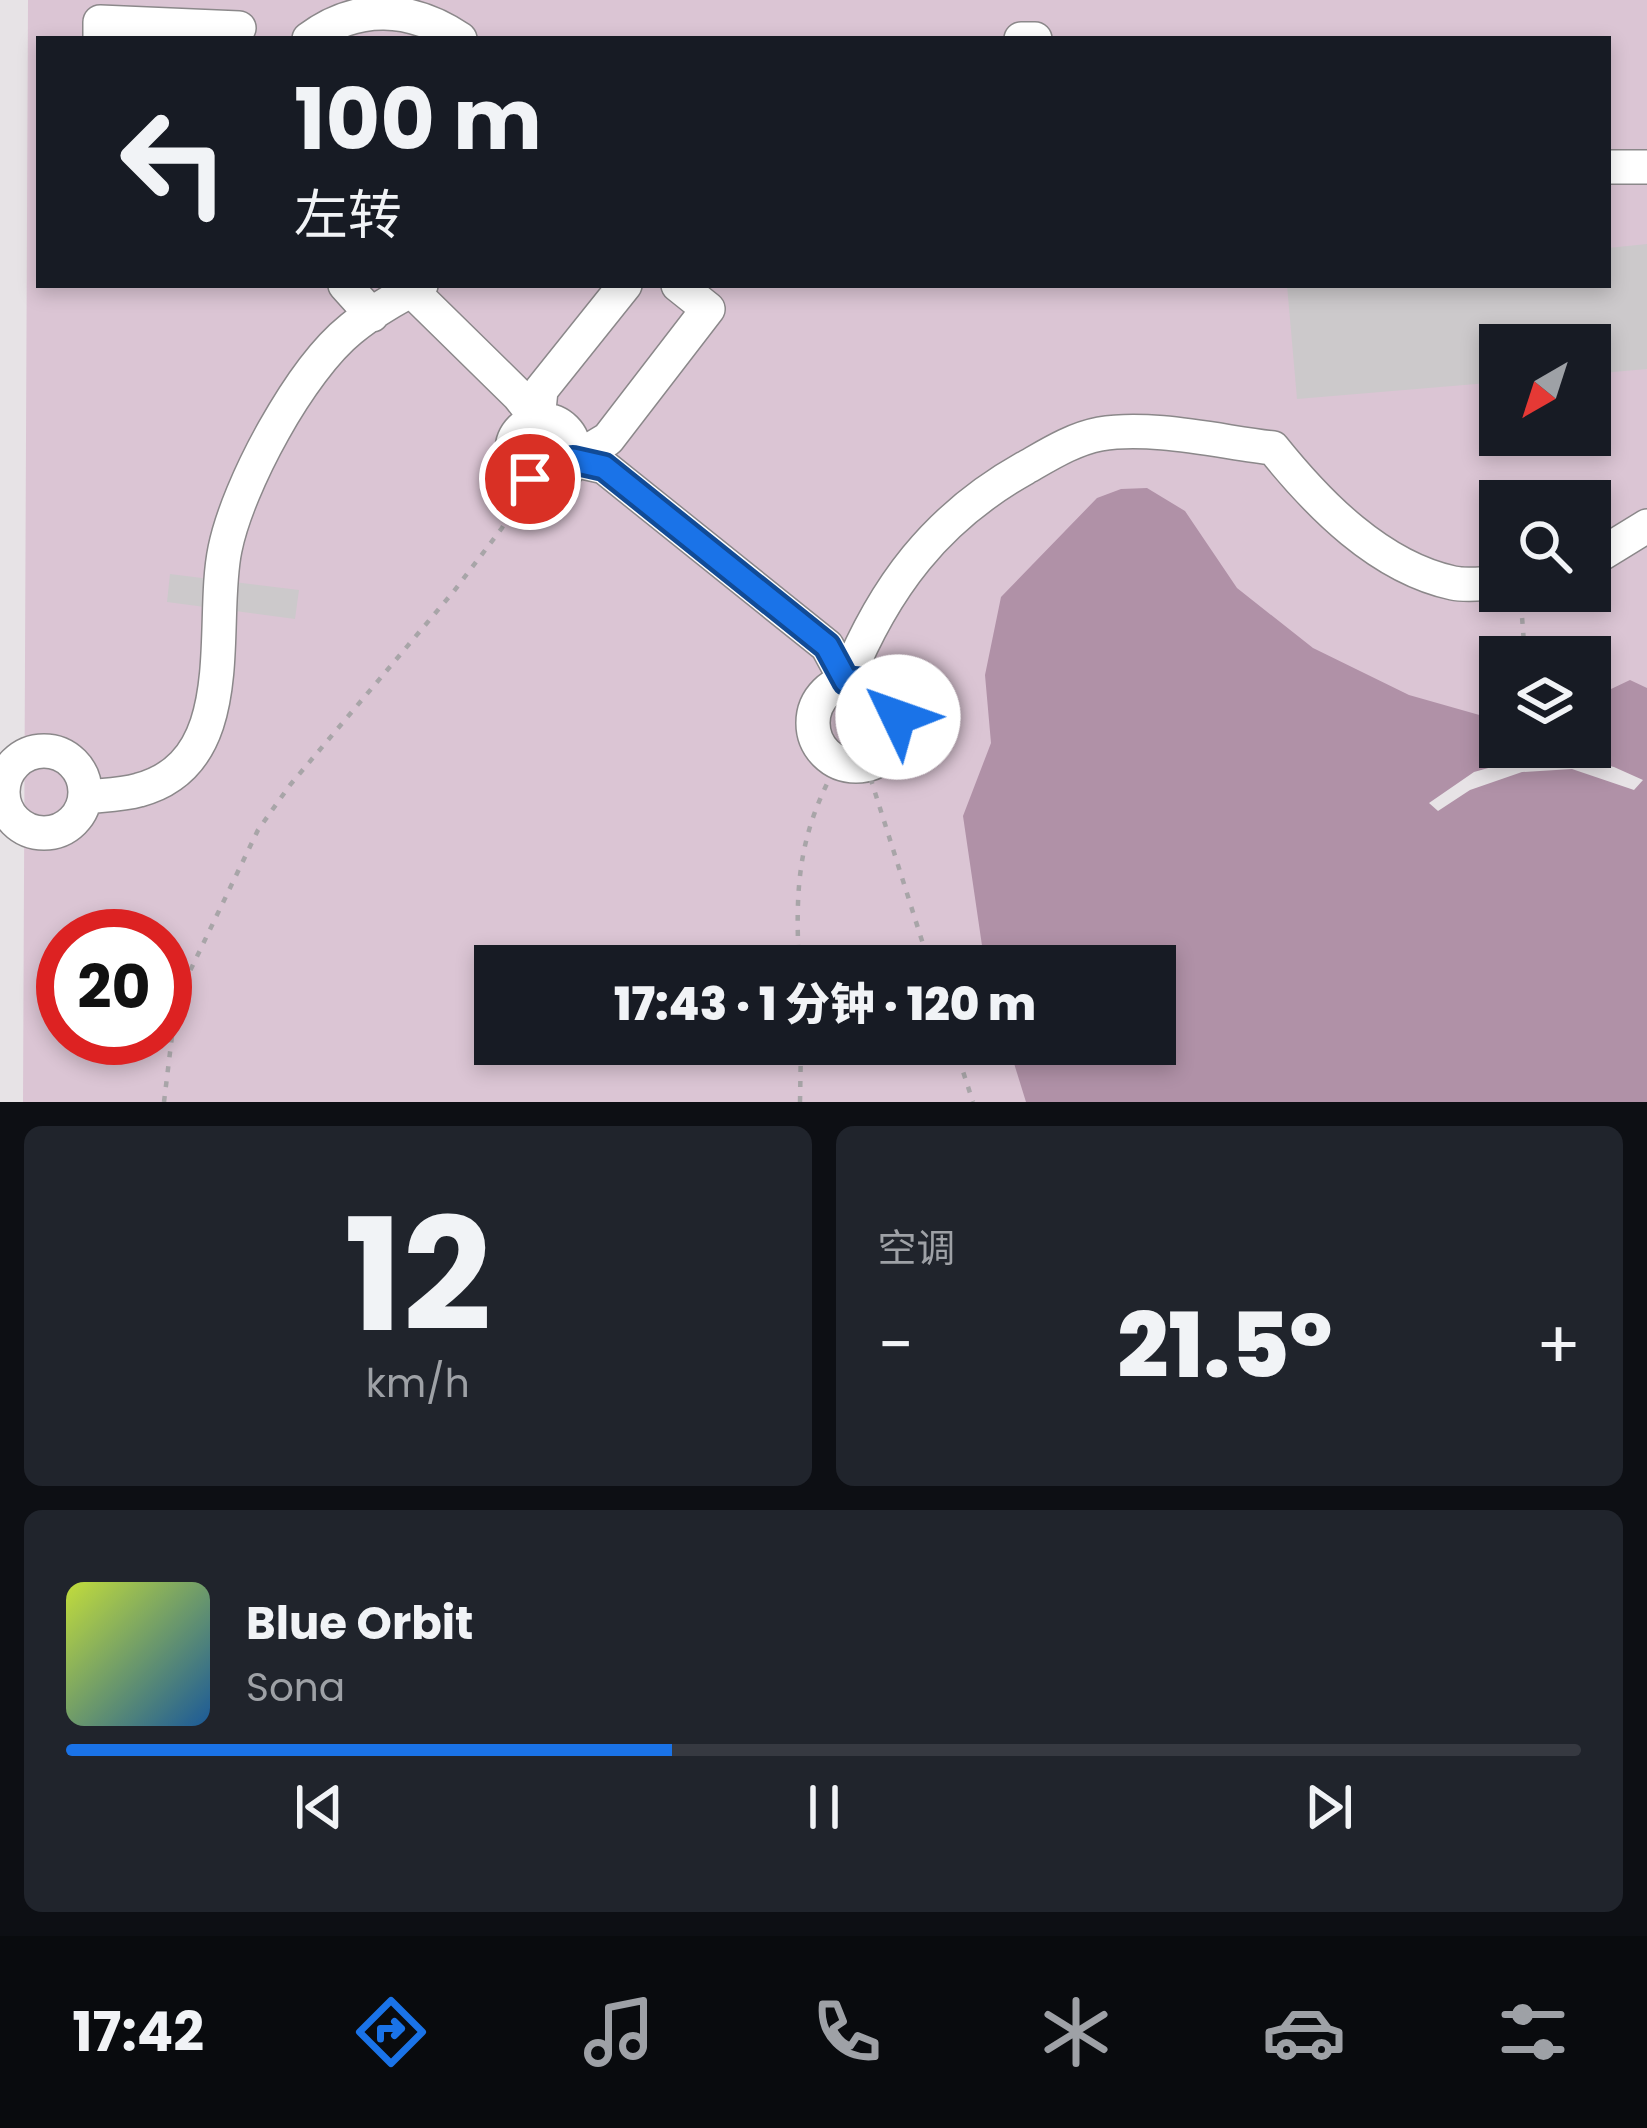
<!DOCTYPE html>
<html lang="zh">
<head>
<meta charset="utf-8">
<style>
  :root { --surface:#171b24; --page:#20242c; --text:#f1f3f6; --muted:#9ea1a6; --line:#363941; --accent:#1a73e8 }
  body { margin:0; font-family:Poppins,"Noto Sans SC",sans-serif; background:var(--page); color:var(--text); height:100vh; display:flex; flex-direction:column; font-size:45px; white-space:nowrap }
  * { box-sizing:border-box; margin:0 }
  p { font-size:39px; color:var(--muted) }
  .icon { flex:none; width:66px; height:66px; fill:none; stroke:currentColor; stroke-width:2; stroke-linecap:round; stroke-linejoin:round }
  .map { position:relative; height:1102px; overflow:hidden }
  .details { display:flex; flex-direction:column; gap:24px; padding:24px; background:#0d0f14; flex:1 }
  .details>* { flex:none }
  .hud { position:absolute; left:36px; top:36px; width:1575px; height:252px; border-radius:0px; box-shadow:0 6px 18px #0003; background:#171b24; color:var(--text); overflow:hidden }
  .needle { width:78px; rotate:219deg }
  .controls { position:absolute; left:1479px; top:324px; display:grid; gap:24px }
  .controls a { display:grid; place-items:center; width:132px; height:132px; border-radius:0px; background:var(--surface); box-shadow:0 6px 18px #0003; font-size:60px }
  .speed { position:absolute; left:36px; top:909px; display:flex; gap:24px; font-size:60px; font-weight:700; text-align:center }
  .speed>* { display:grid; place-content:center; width:156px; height:156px; border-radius:50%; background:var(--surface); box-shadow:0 6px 18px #0003; line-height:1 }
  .speed .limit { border:18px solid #d22; background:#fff; color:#111 }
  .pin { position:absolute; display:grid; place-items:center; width:102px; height:102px; color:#fff; margin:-51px; border:6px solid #fff; border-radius:50%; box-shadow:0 3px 12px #0007 }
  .me { position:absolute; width:132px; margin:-66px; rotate:312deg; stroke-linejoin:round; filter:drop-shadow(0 0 9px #0008) }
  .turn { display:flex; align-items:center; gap:42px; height:252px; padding:0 60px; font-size:54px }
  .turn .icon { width:156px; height:156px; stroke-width:2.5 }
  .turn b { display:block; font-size:84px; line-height:102px }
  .big { font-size:90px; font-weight:800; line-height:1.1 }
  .details .widget { flex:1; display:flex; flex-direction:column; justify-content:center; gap:18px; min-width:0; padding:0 42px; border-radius:18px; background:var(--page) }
  .details .dial { align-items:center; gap:0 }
  .dial b { font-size:156px; line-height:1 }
  .song { display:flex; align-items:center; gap:36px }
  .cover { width:144px; height:144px; border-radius:18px; background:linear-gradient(135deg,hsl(70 70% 55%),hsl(210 70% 35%)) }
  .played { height:12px; border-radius:6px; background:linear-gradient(90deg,var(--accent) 40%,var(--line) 40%) }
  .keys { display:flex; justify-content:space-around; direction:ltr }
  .heat { display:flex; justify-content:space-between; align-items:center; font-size:66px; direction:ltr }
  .details .tiles { flex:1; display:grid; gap:24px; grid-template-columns:1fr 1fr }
  .widget:last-child { grid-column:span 2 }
  .trip { position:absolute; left:474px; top:945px; width:702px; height:120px; border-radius:0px; background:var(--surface); box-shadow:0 6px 18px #0003; font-weight:800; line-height:120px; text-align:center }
  .menu { display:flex; height:192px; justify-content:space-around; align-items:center; background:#090b0e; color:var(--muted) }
  .menu .icon { width:84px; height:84px }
  .menu .current { color:var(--accent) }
  .menu b { font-size:54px; color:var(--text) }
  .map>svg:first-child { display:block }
</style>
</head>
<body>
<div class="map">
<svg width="1647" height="1102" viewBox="0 0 1647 1102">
  <rect width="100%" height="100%" fill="#e7e3e6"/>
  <path fill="#dbc5d4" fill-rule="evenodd" d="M28,0H1647V1102H23ZM39,39H1608V285H39ZM1500,345H1590V435H1500ZM1500,501H1590V591H1500ZM1500,657H1590V747H1500ZM63,936H165V1038H63ZM495,966H1155V1044H495Z"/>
  <path fill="#b091a7" d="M1147,488L1185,511L1237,588L1313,648L1409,695L1490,718L1500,717V747H1590V699L1630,680L1647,688V1102H1026L1008,1044H1155V966H985L963,816L991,743L985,675L1001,597L1097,498L1121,489Z"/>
  <path fill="#e7e3e6" d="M1523,747H1541L1542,756L1571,757L1614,767L1643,780L1634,790L1572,769L1522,772L1470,790L1438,811L1429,803L1474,772L1524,758Z"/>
  <path fill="#ccc9cb" d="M1647,244V369L1590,374V345H1500V382L1297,399L1287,285H1608V248Z
    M170,574L299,590L295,619L167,602Z"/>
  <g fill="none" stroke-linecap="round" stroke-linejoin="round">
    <g stroke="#8b888a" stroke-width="36">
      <path id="minor" d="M100,39V22L239,28
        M309,39C357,3 411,6 460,39
        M1021,39H1035
        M1608,167H1647
        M345,285L372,315
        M411,290L519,396L538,420
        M538,420L541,390L625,285
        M512 451a31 31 0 1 1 62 0a31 31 0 1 1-62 0Z
        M573,460L604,467L827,646L846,681
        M573,460L608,439L708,309L678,285
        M1590,561L1647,526
        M813 723a43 43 0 1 1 86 0a43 43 0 1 1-86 0Z
        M846,681C884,587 936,518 1025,468C1048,455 1073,439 1100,434C1151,425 1221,442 1273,448C1318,504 1379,567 1453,583C1467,586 1485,583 1500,583
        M3 792a41 41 0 1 1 82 0a41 41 0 1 1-82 0Z
        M85,797C103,795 122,795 139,790C243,762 209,625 225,549C238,485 300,370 351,329C371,312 397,298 421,285"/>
    </g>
    <path stroke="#a8a5a8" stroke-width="4.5" stroke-dasharray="6 9" stroke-linecap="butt" d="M1521,603L1525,657
      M866,764L930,966
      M799,966C795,886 798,833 839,761
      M954,1044L973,1102
      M164,1102L172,1036L189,973L258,830L290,785L454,591L502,528L530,479
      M800,1102L801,1044"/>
    <use href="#minor" stroke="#fff" stroke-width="33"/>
  </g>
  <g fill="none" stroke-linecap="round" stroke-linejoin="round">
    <g stroke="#114b97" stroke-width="30">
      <path id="route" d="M530,479C550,484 564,478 573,460L604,467L827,646L846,681C873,679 890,691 898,717"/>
    </g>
    <use href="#route" stroke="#1a73e8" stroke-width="21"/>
  </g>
</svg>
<div class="controls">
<a><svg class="needle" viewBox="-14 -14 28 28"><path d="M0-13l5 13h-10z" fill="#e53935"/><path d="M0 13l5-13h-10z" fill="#9ea1a6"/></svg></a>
<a><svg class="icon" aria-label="search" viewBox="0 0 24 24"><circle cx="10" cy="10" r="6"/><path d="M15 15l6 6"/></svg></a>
<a><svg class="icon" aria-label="layers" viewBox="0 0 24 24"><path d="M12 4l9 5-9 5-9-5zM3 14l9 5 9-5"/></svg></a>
</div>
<div class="speed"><div class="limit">20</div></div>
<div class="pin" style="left:530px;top:479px;background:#d93025"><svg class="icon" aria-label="arrive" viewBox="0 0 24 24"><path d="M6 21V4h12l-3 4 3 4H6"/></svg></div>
<svg class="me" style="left:898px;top:717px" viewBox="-20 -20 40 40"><circle r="19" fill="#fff"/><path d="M0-13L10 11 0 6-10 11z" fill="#1a73e8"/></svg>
<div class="trip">17:43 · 1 分钟 · 120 m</div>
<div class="hud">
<div class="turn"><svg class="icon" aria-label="left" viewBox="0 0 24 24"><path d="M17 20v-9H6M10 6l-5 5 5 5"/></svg><div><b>100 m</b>左转</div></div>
</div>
</div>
<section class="details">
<div class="tiles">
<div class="widget dial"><b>12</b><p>km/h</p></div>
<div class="widget"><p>空调</p>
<div class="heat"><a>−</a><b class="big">21.5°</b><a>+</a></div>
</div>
<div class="widget">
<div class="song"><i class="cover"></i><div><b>Blue Orbit</b><p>Sona</p></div></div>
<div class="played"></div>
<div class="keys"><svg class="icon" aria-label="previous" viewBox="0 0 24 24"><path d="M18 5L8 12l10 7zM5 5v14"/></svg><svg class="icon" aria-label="pause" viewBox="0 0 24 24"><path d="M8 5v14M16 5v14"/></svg><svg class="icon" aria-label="next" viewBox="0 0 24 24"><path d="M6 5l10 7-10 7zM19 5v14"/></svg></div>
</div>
</div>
</section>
<nav class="menu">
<b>17:42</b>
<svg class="icon current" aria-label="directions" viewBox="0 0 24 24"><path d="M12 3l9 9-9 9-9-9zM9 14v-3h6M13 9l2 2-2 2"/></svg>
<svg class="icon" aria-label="music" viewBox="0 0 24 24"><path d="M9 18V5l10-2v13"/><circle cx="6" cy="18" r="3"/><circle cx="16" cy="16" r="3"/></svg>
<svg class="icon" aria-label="phone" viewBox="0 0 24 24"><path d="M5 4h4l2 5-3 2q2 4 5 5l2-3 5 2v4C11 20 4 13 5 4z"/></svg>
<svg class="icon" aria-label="climate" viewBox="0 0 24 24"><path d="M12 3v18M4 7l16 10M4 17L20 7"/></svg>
<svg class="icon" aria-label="car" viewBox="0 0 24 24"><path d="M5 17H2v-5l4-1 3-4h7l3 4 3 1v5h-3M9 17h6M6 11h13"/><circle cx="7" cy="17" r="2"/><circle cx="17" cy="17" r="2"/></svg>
<svg class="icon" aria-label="filters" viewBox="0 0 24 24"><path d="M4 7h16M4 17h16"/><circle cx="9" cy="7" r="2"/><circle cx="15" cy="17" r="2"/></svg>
</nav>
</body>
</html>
